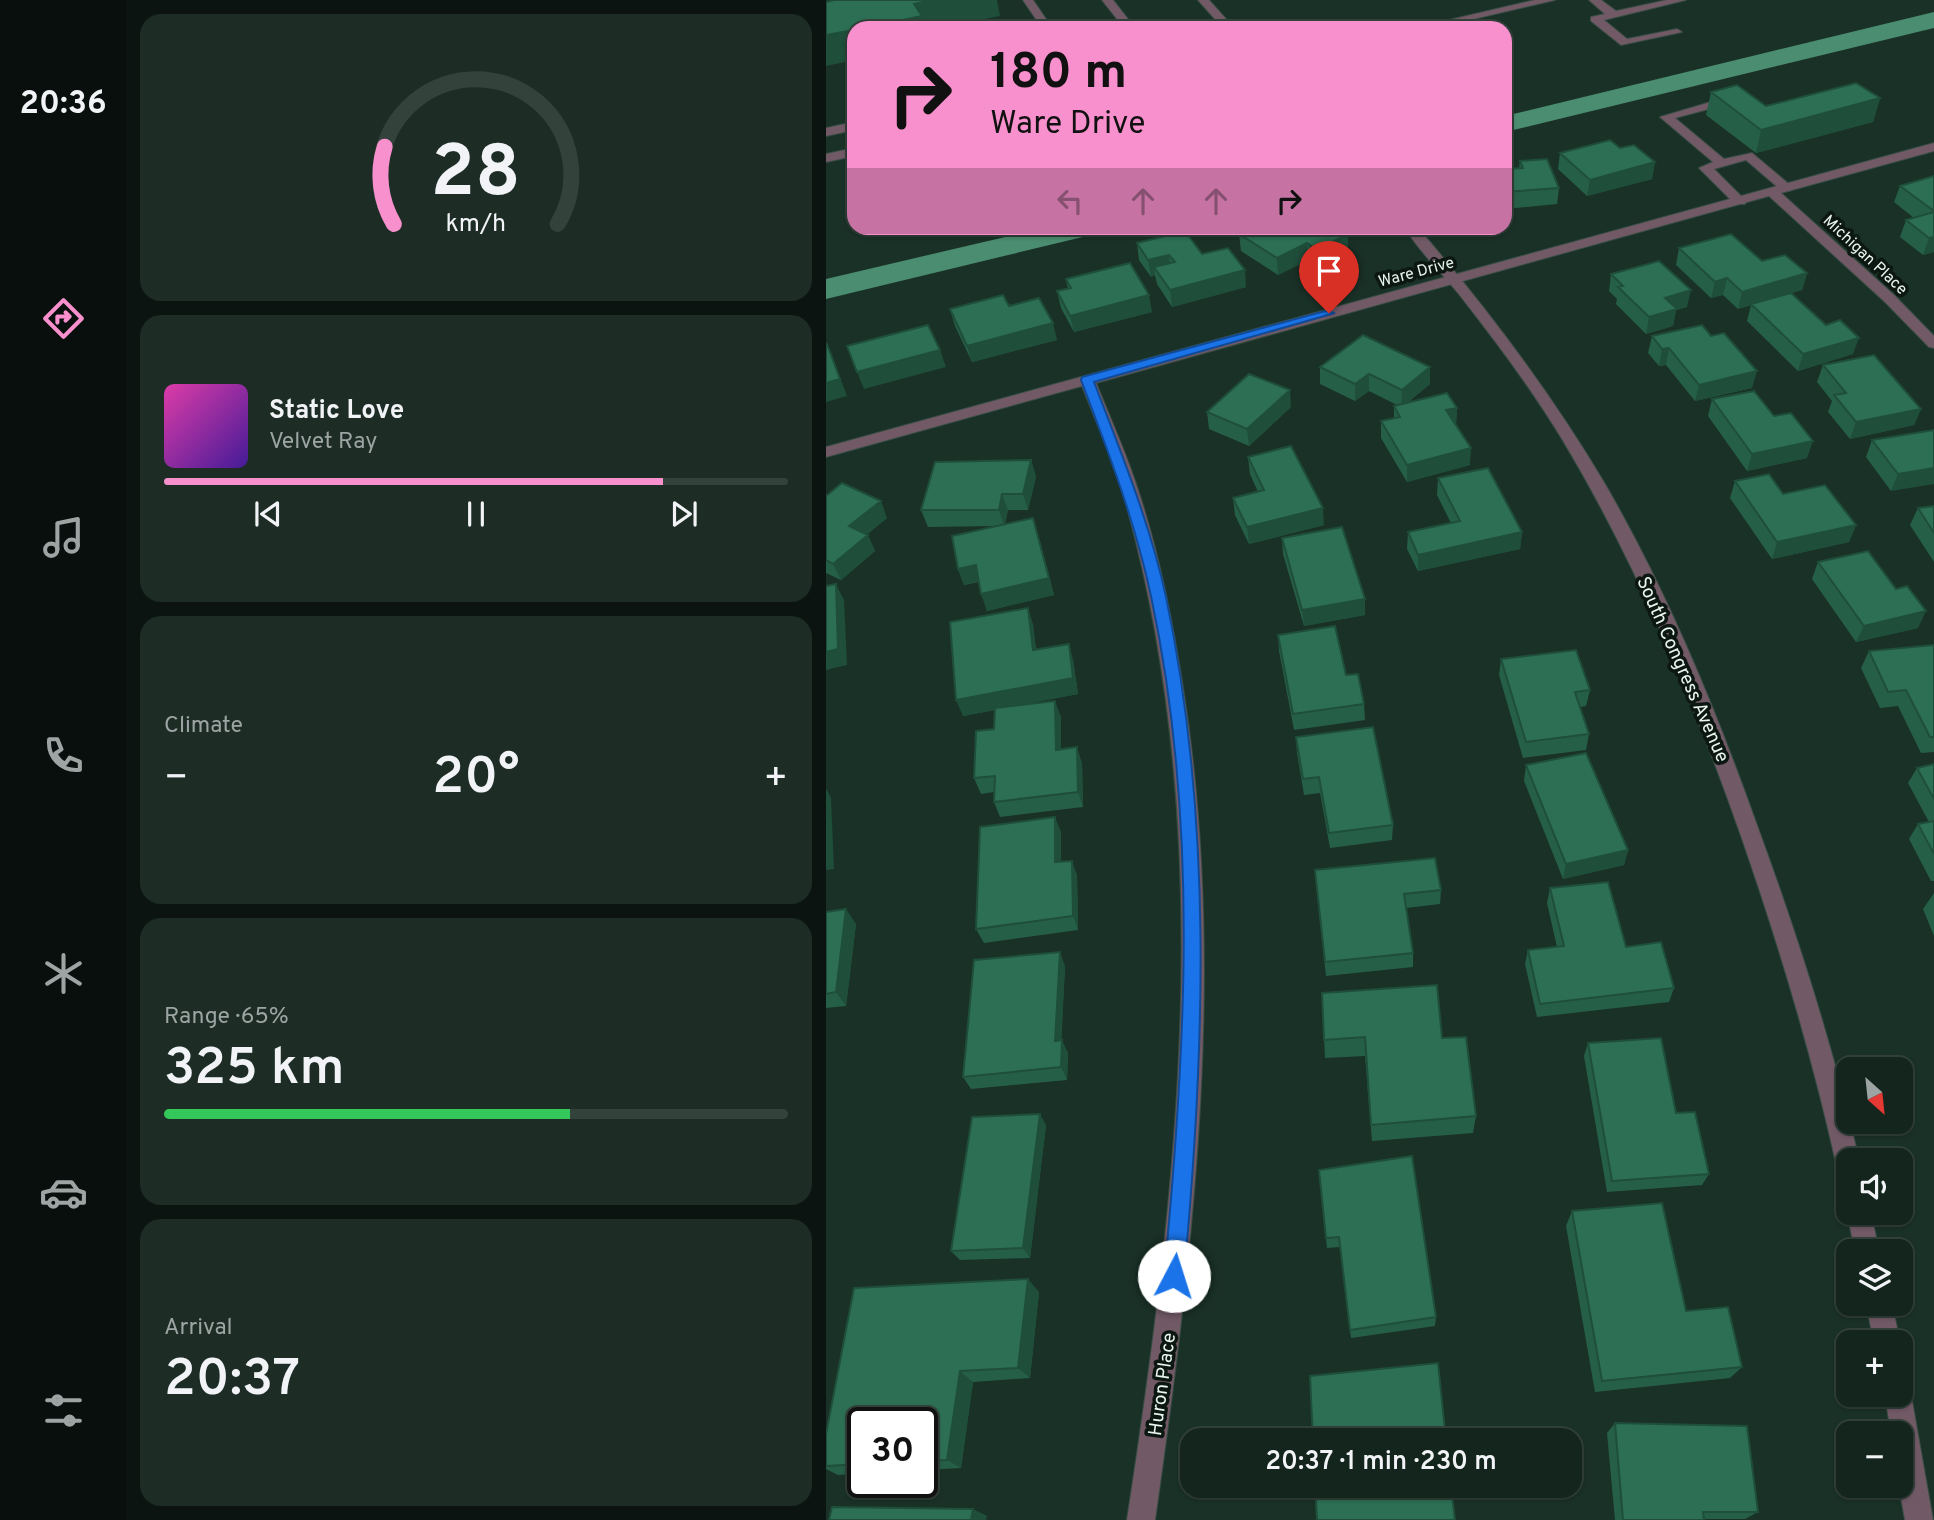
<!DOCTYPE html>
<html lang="en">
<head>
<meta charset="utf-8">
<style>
  :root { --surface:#14251d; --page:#1d2d26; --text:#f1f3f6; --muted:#9da5a4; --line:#33423b; --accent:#f890cd }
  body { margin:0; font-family:Overpass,sans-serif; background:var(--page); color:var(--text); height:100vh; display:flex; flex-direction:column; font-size:26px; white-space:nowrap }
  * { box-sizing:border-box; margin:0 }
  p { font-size:23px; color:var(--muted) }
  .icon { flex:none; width:38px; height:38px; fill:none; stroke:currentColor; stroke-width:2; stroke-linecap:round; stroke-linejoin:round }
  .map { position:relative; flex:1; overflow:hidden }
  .sheet { display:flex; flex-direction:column; gap:14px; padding:14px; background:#0b1410; width:700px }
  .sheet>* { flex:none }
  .top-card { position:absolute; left:21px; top:21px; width:665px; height:214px; border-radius:21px; box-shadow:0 2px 5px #0004,0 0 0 2px var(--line); background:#f890cd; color:#111; overflow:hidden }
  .needle { width:46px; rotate:153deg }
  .tools { position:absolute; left:1010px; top:1057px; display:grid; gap:14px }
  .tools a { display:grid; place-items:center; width:77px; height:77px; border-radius:14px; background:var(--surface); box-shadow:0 2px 5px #0004,0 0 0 2px var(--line); font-size:35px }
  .speed { position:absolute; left:21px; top:1407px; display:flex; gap:14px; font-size:35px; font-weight:700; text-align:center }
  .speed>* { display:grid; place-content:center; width:91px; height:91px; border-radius:50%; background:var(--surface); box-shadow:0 2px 5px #0004,0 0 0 2px var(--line); line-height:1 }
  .speed .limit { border:4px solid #111; border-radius:10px; background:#fff; color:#111 }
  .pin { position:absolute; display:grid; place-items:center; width:60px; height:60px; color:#fff; margin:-72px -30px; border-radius:50% 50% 50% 0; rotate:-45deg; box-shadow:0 0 7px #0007 }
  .pin .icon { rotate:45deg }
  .me { position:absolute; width:77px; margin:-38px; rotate:5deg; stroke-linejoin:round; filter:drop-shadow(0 0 5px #0008) }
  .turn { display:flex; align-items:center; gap:24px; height:147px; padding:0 28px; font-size:32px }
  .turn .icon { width:91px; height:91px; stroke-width:2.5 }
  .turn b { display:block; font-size:49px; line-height:60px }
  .lanes { display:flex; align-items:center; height:66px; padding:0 28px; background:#0003; justify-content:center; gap:35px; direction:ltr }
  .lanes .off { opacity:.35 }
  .big { font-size:52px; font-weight:600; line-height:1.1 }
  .sheet .widget { flex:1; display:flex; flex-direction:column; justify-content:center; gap:10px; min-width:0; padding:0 24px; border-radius:21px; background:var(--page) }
  .sheet .dial { align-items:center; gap:0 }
  .dial svg { height:182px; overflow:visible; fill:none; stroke:var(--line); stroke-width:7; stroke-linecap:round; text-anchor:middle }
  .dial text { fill:var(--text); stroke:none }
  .song { display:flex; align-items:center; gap:21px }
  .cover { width:84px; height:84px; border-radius:10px; background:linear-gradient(135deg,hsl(320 70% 55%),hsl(260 70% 35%)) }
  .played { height:7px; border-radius:4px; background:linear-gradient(90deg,var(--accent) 80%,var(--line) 80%) }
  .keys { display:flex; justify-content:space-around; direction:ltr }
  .heat { display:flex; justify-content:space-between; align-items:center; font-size:38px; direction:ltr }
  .charge { height:10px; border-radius:5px; background:linear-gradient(90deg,#34c759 65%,var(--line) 0) }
  .trip { position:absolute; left:354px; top:1428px; width:402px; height:70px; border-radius:21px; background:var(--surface); box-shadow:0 2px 5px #0004,0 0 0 2px var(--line); font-weight:600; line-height:70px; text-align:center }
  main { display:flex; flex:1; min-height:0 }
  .menu { display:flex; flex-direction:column; width:126px; justify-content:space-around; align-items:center; background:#080f0c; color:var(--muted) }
  .menu .icon { width:49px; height:49px }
  .menu .current { color:var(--accent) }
  .menu b { font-size:32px; color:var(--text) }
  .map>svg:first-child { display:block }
</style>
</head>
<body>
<main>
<nav class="menu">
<b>20:36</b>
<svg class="icon current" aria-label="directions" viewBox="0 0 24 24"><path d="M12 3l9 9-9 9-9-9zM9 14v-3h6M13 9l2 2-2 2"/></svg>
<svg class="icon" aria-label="music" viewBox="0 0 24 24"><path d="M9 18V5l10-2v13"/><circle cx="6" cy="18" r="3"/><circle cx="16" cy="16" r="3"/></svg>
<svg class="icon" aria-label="phone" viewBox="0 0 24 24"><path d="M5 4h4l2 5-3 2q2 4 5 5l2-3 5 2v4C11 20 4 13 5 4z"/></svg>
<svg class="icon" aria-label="climate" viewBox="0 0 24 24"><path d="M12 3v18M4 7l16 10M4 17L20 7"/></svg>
<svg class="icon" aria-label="car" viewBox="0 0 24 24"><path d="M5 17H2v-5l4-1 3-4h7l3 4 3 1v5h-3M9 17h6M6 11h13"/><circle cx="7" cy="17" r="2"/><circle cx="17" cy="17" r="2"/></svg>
<svg class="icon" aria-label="filters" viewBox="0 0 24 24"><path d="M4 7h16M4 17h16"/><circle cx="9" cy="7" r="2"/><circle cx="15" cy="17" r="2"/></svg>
</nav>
<section class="sheet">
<div class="widget dial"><svg viewBox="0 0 100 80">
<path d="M14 69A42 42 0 1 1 86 69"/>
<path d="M14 69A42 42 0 0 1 10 35" stroke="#f890cd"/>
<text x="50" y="56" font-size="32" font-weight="700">28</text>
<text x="50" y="72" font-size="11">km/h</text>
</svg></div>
<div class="widget">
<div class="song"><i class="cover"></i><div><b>Static Love</b><p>Velvet Ray</p></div></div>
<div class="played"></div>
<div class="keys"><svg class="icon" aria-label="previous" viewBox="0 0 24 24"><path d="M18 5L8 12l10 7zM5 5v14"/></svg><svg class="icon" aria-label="pause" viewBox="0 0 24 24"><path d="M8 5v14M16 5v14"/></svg><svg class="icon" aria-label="next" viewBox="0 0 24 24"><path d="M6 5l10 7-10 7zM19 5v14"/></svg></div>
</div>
<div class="widget"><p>Climate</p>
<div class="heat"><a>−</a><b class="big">20°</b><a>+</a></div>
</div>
<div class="widget"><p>Range · 65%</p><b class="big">325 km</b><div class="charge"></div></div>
<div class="widget"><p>Arrival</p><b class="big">20:37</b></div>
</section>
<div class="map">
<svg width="1108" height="1520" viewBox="0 0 1108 1520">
  <rect width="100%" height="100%" fill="#1a3127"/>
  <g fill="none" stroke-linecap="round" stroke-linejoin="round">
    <path fill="#4b8d70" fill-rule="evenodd" d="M1108,12V28L679,132V116Z
      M217,228H270L265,235L0,299V279Z"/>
    <g stroke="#374d43" stroke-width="2">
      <path id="service" d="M197,0H207L226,28H216Z
        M276,0H287L309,28H298Z
        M709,0H729L609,28H589Z
        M763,0H775L790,11L841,0H860L778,20L801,39L851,29L856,32L795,45L765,21V17L779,14Z
        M397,19L401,20V24L363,28Z
        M905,96L909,98V102L849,118L898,159L926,153L964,185V191H956L920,160L888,169L920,201L919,204H909L873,168L887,162L834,117Z
        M28,122V130L0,136V128Z
        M28,148V156L0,162V154Z"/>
    </g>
    <g stroke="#374d43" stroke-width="2">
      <path id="minor" d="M1108,143V151L955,193L1069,296L1108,336V348L1103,347L1059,302L943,196L270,383C285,420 302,457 314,496C334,558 347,624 357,688C401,965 368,1245 329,1520H301C353,1182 393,835 299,500C288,461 271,424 256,386L0,457V447Z"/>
    </g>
    <g stroke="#374d43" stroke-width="2">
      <path id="tertiary" d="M372,0H383L408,28H397Z
        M579,228H592C661,308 725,393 779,484C842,593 890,710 932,828C972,937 1008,1050 1033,1160H1022V1175L1014,1171L1010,1163C985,1051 952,942 914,833C866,697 811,564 736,439C705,388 669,340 632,293C615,272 592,250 579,228Z
        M1022,1210V1213H1045L1053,1251H1029L1021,1213Z
        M1040,1304H1066L1074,1342H1048Z
        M1074,1383L1081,1386L1085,1395L1107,1520H1079L1073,1486L1074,1433H1065L1059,1395H1074Z"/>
    </g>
    <use href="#service" fill="#715966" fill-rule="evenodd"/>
    <use href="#minor" fill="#715966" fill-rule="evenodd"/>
    <use href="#tertiary" fill="#715966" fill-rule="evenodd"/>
  </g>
  <path fill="#265f48" d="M885,92L940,106L1054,98L1047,122L930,153L880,115Z
    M794,148L829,162L826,179L761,196L732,169L734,153Z
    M694,161L733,188L731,204L679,209V211V169L693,168Z
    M1108,176V252L1097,255L1074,237L1080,220L1088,218L1068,202L1074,186Z
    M413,234H522V251L492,266L482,260L452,275L415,251Z
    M311,243L376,254L420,287L346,307L331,284L329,275L325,277L313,260Z
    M853,248L936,261L981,273L976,290L965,293L1027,354L972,371L921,321L925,305L912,309L897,295L885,298L850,265Z
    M785,274L861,307L850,310L847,326L820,334L790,304L791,299L783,291Z
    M240,279L326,312L248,332L235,308L231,291L242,289Z
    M124,309L231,340L146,362L129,326Z
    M826,336L926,388L869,401L840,365L833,366L822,353Z
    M997,365L1095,409L1088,425L1024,439L1002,412L1006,401L991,382Z
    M494,367L604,384L581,403L631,408L630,424L644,465L581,482L555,438V421L568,418V406L571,405L543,391L529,401L494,384Z
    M886,399L981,458L921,471L882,416Z
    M465,407L423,446L383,429L381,412Z
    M1108,430L1065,491L1040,457L1046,440Z
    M422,457L498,525L423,544L409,515L407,498L432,492L424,474Z
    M205,460L210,477L202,510H182L179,524L212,534L228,595L161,611L153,582L138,585L132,569L168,526L102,527L95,510Z
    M612,478L696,532L694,549L592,571L581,549L582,532L625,523L611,495Z
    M909,481L957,494L1030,525L1023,542L946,559L904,498Z
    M0,496L61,518L41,534L49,551L15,580L0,573Z
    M1108,506V562L1084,525L1092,508Z
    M456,538L539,599V615L478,626L457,554Z
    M992,562L1092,628L1030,642L986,579Z
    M207,624L210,650L247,660L252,694L194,705L235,717V749L256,763L257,807L174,817L168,802V792L155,794L148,778L168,729L169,710L137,716Z
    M452,635L520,675L538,704L539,720L468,730L453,651Z
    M1108,645V752L1095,753L1072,706L1054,708L1035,668L1043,651Z
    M675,659L764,690L760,706L754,707L763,734L760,750L697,758L673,675Z
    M470,737L567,825L566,840L504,848L494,793L478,795L471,753Z
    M1108,764V881H1105L1083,839L1092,824L1103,822L1082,783L1091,768Z
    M700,765L802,850L798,865L737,879L698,781Z
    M235,832V862L251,875L252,930L158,943L150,929Z
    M490,885L615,890L614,904L580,908L587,953V967L500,976Z
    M724,888L848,988L843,1002L711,1017L699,964L702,950L731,947L721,903Z
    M1108,893V936L1097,909Z
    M0,912L30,924L20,1006L0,1008Z
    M239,966L235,1041L242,1053L241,1080L145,1089L137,1077Z
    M496,993L616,1038L650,1116L647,1133L546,1141L539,1056L499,1058Z
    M762,1043L850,1113L883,1174L876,1185L781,1192L758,1056Z
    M220,1125L204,1258L134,1260L125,1251Z
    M493,1170L610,1317L609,1326L525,1338L514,1247L501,1248Z
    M746,1211L860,1311L916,1367L904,1378L769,1392L740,1226Z
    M213,1292L204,1378L147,1382L135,1468L96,1470V1423H37V1473L12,1475L0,1469V1434Z
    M789,1423L932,1512L919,1519H878V1520H789L781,1433Z"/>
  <path fill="#1f4e3b" d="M107,0H171L174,16L113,28H38L88,4Z
    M28,30V60L0,66V35Z
    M1054,98L1047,122L930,153L935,130Z
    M829,162L826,179L761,196L764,180Z
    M522,234V251L492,266L491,250Z
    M1108,237V252L1097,255L1103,238Z
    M481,243L482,260L452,275L451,258Z
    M343,255L345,271L328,267L329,275L325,277L322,260Z
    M419,270L420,287L346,307L344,290Z
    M981,273L976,290L912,309L916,292Z
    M901,278L897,295L885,298L889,282Z
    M865,290L861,307L850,310L847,326L820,334L823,317L839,298Z
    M323,295L326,312L248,332L244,316Z
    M227,323L231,340L146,362L141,346Z
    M1033,338L1027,354L972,371L977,354Z
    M843,348L840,365L833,366L836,349Z
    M114,350L120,367L38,389L31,372Z
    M8,361L21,396L0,402V383Z
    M604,367V384L575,407L576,390Z
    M931,371L926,388L869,401L873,385Z
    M543,374V391L529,401V384Z
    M464,390L465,407L423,446L421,429Z
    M631,408L630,425L620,410Z
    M1095,409L1088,425L1024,439L1030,422Z
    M987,441L981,458L921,471L926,454Z
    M645,448L644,465L581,482V465Z
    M205,460L210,477L202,510L197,494Z
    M1108,468V484L1065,491L1072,474Z
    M176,494L182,510L178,526L173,510Z
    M55,501L61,518L31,543L23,526Z
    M497,508L498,525L423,544L421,527Z
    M207,518L228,595L161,611L155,594Z
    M1030,525L1023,542L946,559L951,542Z
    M696,532L694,549L592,571V555Z
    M42,535L49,551L15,580L7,564Z
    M150,565L155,581L138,585L132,569Z
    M10,584L18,600L21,665L0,670V652Z
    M539,599V615L478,626L476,610Z
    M202,608L207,624L212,667L207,650Z
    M1100,611L1092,628L1030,642L1038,626Z
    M243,644L247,660L252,694L137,716L130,700Z
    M229,701L235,717V765L230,750Z
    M251,747L256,763L257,807L252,792Z
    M0,788L5,798L8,869L0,870Z
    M229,817L235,832V877L229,862Z
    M802,850L798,865L737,879L740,864Z
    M246,861L251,875L252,930L247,916Z
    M20,909L30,924L20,1006L10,992Z
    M234,952L239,966L235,1054L229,1041Z
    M236,1040L242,1053L241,1080L235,1067Z
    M214,1114L220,1125L204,1258L197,1248Z
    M202,1279L213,1292L204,1378L192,1368Z
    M134,1371L147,1382L135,1468L121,1460Z
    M147,1509L161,1516L160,1520H145Z"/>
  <path fill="#2c6f54" stroke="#1f4e3b" stroke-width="2" d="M8,0H107L88,4L96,16L38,28H28V30L0,35V2Z
    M1030,83L1054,98L935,130L885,92L911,85L940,106Z
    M784,140L794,148L808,145L829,162L764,180L734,153Z
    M721,159L733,188L679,192L680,195H679V169L697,168L694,161Z
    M1108,176V211L1074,186Z
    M1108,212V237L1103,238L1080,220Z
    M427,228H511L522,234L491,250L481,243L451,258L413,234Z
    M359,231L376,254L402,248L419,270L344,290L328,267L349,262L343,255L322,260L311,243Z
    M905,234L936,261L959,255L981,273L916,292L901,278L889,282L853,248Z
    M833,261L865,290L839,298L851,309L823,317L792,287L797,286L785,274Z
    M304,263L323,295L244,316L231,291L245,288L240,279Z
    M965,293L1000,325L1014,320L1033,338L977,354L925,304Z
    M177,295L183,306L213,298L227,323L141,346L124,309Z
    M102,325L114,350L31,372L21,346Z
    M876,325L885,336L898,333L931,371L873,385L843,348L836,349L826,336Z
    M537,335L604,367L576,390L543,374L529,384L494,367Z
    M1,344L14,379L0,383V345Z
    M1048,355L1095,409L1030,422L1008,395L1020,393L997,365Z
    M423,374L464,390L421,429L381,412Z
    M928,391L948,416L965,413L987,441L926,454L886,399Z
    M621,393L631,408L620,410L645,448L581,465L555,421L574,417L568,406Z
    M1108,430V468L1072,474L1046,440Z
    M465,446L497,508L421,527L407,498L438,490L422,457Z
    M205,460L197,494H176L173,510H95L109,462Z
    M662,468L696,532L592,555L582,532L634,521L612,478Z
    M943,474L957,494L999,485L1030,525L951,542L909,481Z
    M16,483L55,501L23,526L42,535L7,564L0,560V496Z
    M1108,506V533L1092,508Z
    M207,518L223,578L155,594L150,565L132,569L126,536Z
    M516,527L539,599L476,610L456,538Z
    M1042,551L1070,589L1081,586L1100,611L1038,626L992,562Z
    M10,584L12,649L0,652V586Z
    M202,608L207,650L243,644L247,678L130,700L124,622Z
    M509,626L520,675L532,674L538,704L467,714L452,635Z
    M1108,645V737H1104L1080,690L1062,692L1043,651Z
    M750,650L764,690L749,692L763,734L700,742L675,659Z
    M229,701L230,750L251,747L252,792L168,802L169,776L148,778L150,731L168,729L169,708Z
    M547,727L567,825L503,833L493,777L477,779L470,737Z
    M760,753L802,850L740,864L700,765Z
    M1108,764V799L1091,768Z
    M229,817V862L246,861L247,916L150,929L154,827Z
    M1108,821V854L1092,824Z
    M609,858L615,890L578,894L587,953L499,962L489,870Z
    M782,882L800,947L835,942L848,988L714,1004L702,950L738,946L724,888Z
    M20,909L10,992L0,994V912Z
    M234,952L229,1041L236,1040L235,1067L137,1077L148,960Z
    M611,985L616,1038L640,1037L650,1116L545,1125L539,1037L498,1040L496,993Z
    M835,1038L850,1113L869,1112L883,1174L786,1181L762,1043Z
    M214,1114L197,1248L125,1251L146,1117Z
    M586,1156L610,1317L524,1330L513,1237L500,1238L493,1170Z
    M836,1203L860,1311L902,1307L916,1367L776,1381L746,1211Z
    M202,1279L192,1368L134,1371L121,1460L96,1461V1423H37V1464L0,1466V1434L28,1288Z
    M612,1363L620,1440H487L484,1376Z
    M789,1423L921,1426L932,1512H877L878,1520H797Z
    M489,1486H625L629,1520H491Z
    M6,1507L147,1509L145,1520H3Z"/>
  <path fill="#1a73e8" stroke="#114b97" stroke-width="2" d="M499,311L509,313L268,382C295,453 324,523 340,597C387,821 379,1049 358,1276L355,1283L348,1286L341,1283L338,1276C360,1050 373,820 325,596C309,521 282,451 255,380L256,377Z"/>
  <g text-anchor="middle" stroke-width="7" stroke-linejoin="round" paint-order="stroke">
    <g font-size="16" fill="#e8f6ef" stroke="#0d1712">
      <text transform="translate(1040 254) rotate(43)" y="6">Michigan Place</text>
      <text transform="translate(590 271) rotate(-15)" y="6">Ware Drive</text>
    </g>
    <g font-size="19" fill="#e8f6ef" stroke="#0d1712">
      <text transform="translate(858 669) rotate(66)" y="7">South Congress Avenue</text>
      <text transform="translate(335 1384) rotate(-82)" y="7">Huron Place</text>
    </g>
  </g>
</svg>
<div class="tools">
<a><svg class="needle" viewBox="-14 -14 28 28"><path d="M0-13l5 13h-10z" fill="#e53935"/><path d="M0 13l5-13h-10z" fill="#9da5a4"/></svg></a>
<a><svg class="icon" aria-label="sound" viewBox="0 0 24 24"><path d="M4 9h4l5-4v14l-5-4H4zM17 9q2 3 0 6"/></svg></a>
<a><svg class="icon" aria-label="layers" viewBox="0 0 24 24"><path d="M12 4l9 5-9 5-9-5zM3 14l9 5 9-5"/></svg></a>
<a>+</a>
<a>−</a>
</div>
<div class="speed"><div class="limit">30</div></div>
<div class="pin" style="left:503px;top:313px;background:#d93025"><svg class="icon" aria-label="arrive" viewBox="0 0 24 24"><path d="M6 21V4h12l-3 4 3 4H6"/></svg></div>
<svg class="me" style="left:348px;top:1276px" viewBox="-20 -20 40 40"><circle r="19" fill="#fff"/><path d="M0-13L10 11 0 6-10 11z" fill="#1a73e8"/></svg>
<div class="trip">20:37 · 1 min · 230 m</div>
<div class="top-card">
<div class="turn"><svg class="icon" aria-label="right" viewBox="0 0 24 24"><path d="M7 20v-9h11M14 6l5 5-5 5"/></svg><div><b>180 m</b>Ware Drive</div></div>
<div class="lanes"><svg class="icon off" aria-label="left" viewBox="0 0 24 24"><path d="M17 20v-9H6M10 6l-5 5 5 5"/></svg><svg class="icon off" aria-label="ahead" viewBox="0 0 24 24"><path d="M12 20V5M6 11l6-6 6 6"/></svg><svg class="icon off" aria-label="ahead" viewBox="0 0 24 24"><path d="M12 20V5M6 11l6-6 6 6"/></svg><svg class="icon" aria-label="right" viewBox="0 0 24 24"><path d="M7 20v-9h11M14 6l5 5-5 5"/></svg></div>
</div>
</div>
</main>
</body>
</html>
